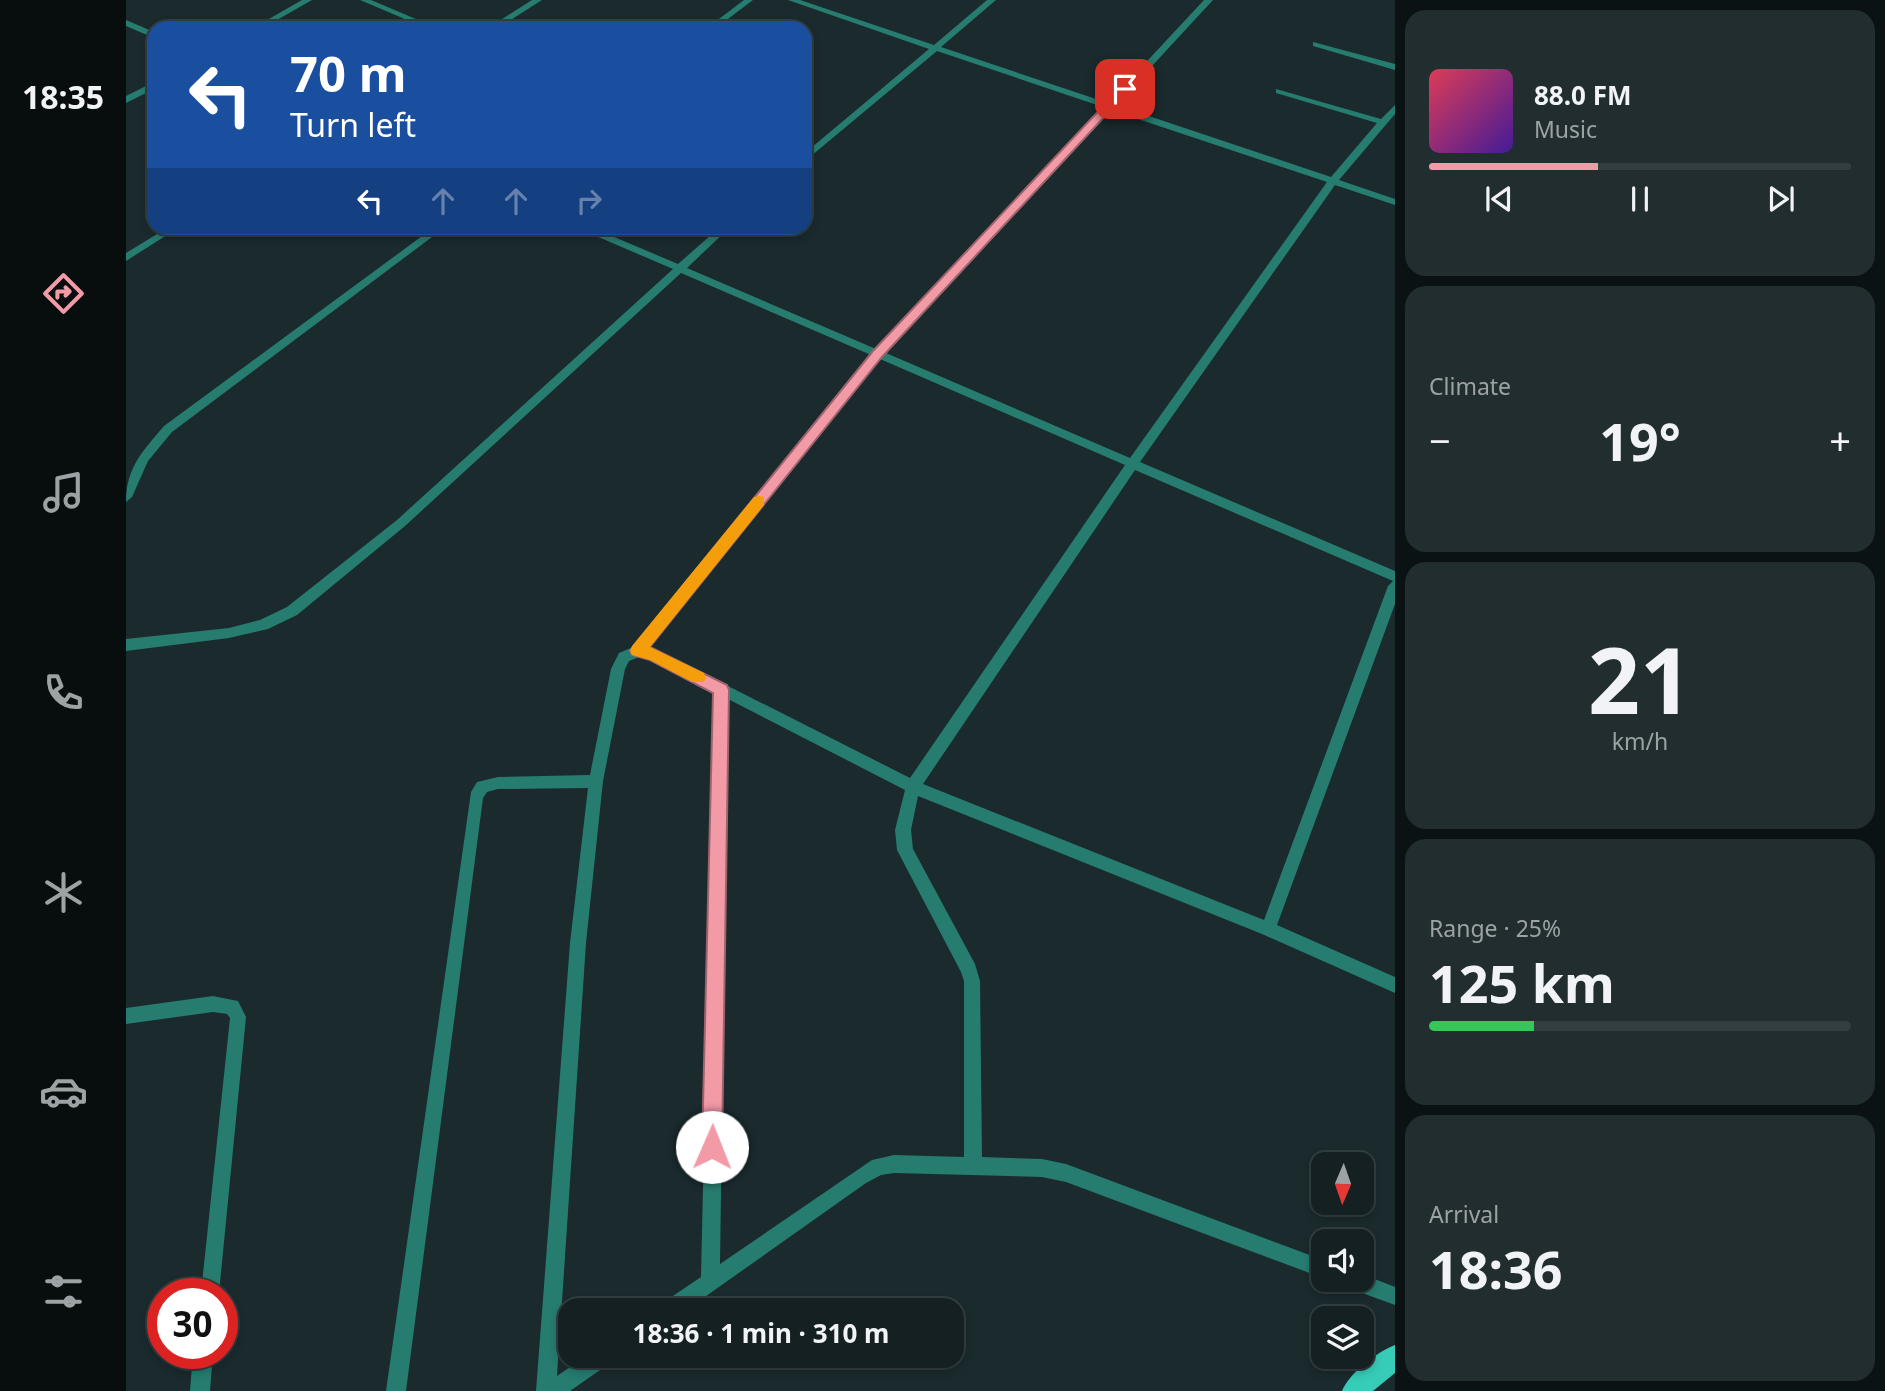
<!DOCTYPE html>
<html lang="en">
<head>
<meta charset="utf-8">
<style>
  :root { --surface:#142022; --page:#212d2f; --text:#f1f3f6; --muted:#9da3a5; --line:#333e40; --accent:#f39aa7 }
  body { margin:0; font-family:"Noto Sans",sans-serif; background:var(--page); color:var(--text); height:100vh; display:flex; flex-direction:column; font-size:26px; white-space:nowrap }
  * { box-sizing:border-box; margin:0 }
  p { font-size:23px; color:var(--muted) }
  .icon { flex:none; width:38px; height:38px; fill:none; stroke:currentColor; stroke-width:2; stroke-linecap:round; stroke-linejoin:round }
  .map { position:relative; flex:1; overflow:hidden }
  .sheet { display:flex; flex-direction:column; gap:10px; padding:10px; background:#0b1213; width:490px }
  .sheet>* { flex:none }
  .banner { position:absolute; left:21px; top:21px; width:665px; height:214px; border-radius:21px; box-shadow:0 4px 10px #0003,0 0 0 2px var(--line); background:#1a4fa0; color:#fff; overflow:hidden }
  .needle { width:46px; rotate:182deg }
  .fabs { position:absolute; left:1185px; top:1152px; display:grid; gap:14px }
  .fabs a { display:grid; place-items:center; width:63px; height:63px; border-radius:14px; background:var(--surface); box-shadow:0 4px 10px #0003,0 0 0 2px var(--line); font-size:35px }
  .speed { position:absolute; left:21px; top:1278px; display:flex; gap:14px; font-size:35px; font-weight:700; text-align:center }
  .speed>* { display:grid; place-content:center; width:91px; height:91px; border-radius:50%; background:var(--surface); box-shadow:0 4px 10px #0003,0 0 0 2px var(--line); line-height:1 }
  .speed .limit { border:10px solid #d22; background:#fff; color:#111 }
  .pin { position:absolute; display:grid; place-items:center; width:60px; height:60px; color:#fff; margin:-30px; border-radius:14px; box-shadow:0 4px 10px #0006 }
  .me { position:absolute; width:77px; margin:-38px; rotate:1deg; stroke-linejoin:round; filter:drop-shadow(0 0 5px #0008) }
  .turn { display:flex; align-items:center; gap:24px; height:147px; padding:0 28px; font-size:32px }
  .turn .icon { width:91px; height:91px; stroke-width:2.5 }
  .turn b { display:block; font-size:49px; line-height:60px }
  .lanes { display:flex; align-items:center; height:66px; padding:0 28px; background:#0003; justify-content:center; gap:35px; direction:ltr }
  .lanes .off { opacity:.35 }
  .big { font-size:52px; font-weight:700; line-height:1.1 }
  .sheet .widget { flex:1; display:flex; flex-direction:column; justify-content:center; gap:10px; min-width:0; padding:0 24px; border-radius:21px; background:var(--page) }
  .sheet .dial { align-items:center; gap:0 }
  .dial b { font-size:91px; line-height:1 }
  .song { display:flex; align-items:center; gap:21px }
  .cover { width:84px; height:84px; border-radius:10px; background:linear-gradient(135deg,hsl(350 70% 55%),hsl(260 70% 35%)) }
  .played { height:7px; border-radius:4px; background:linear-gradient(90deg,var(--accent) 40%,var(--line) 40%) }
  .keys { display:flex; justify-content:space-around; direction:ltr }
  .heat { display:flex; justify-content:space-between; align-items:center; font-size:38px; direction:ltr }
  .charge { height:10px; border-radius:5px; background:linear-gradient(90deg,#34c759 25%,var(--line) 0) }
  .trip { position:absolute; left:432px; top:1298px; width:406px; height:70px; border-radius:21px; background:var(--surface); box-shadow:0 4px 10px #0003,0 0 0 2px var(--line); font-weight:700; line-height:70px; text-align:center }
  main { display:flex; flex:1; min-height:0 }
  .dock { display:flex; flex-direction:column; width:126px; justify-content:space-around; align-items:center; background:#080d0e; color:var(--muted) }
  .dock .icon { width:49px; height:49px }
  .dock .on { color:var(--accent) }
  .dock b { font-size:32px; color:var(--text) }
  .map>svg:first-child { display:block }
</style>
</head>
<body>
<main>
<nav class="dock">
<b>18:35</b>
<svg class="icon on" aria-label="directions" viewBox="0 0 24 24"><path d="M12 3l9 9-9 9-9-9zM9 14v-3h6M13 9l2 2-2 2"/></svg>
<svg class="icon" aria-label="music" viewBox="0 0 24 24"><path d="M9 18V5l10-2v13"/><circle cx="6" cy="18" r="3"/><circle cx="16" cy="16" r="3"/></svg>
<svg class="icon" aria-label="phone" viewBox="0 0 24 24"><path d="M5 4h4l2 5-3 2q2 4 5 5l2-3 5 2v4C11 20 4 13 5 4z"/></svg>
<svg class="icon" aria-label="climate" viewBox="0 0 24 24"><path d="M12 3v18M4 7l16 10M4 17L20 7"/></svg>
<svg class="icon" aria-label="car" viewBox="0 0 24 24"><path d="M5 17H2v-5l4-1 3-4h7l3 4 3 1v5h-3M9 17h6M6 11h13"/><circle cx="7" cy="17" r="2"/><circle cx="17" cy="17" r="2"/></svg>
<svg class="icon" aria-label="filters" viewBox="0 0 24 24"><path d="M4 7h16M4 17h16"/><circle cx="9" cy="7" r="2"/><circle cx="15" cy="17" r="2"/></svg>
</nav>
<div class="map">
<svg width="1269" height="1391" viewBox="0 0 1269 1391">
  <rect width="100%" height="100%" fill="#1a2a2d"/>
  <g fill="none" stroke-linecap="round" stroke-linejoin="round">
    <path fill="#267c6f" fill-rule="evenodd" d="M176,0H186L137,28H127Z
      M234,0H245L311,28H300Z
      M406,0H416L372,28H362Z
      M618,0H627L590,28H581Z
      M662,0H674L808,45L861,0H870L815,47L982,103L1078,0H1087L990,105L1205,177L1251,123L1150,93V89L1255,119L1269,105V114L1213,180L1269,199V205L1209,185L1014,462L1269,571V604L1151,925L1269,977V993L1136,934L792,796L785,830L787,849L849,964L854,981L856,1157L916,1159L940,1164L1197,1260V1278L940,1182L916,1177L768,1173L755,1175L740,1183L559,1311H533L535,1304L575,1277L588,692L525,660L513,657L503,661L499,669L477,781L460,943L431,1376L460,1356H487L484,1363L444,1391H410L444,943L462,788L372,789L361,792L357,798L280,1391H260L345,792L351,782L372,777L464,775L485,669L493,653L507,647L745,355L555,273L279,526L171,615L142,629L103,638L0,651V639L103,628L134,620L161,607L271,520L547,269L456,230L455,228H467L552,264L593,228H603L561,268L750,349L977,107L811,51L679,161V153L803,49ZM985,110L1201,182L1004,458L760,353ZM754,359L999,465L784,778L533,651L522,648ZM1009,470L1267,581L1262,586L1138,920L797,784ZM602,699L779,790L769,830L771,850L835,972L838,981V1157L768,1155L746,1160L594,1264Z
      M0,20L28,32V38L0,26Z
      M1187,42L1269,64V70L1187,46Z
      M28,82V89L0,103V96Z
      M41,228H52L0,261V253Z
      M307,228H318L46,432L22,461L6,497L0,502C0,467 17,451 38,426Z
      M87,996L112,1001L120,1017L93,1293H75L104,1018L101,1014L87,1012L0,1024V1008Z
      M1236,1274L1269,1287V1305L1217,1286L1215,1279H1236Z
      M67,1353H87L84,1391H64Z"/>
    <path fill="#36ccb7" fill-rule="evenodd" d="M1269,1345V1373L1247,1391H1216C1223,1373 1251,1352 1269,1345Z"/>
  </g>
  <path fill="#f39aa7" stroke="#9e646d" stroke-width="2" d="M995,87L1004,89L756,357L524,647L601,685L603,690L596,1147L593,1154L586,1157L579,1154L576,1147L587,693L524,660L506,655L504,651L747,351Z"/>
  <path fill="#f59e0b" d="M633,496L638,497V505L524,647L578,673L580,678L578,682H566L524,660L506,655L504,651L506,646L628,497Z"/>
</svg>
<div class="fabs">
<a><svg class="needle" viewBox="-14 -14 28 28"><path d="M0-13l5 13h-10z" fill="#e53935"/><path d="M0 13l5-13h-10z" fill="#9da3a5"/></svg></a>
<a><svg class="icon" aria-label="sound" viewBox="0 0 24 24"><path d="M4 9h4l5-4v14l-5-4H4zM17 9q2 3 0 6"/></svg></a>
<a><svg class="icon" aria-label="layers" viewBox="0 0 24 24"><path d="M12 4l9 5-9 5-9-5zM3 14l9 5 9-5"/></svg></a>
</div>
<div class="speed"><div class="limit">30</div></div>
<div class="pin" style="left:999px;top:89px;background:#d93025"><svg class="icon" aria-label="arrive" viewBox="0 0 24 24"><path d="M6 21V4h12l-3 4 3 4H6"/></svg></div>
<svg class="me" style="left:586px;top:1147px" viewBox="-20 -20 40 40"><circle r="19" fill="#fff"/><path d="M0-13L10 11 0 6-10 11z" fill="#f39aa7"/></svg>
<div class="trip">18:36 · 1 min · 310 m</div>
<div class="banner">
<div class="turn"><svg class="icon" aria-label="left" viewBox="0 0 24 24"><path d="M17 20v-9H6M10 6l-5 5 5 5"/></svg><div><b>70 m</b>Turn left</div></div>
<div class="lanes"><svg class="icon" aria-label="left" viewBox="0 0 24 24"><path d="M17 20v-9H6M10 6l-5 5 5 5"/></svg><svg class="icon off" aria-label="ahead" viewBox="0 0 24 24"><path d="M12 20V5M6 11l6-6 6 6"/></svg><svg class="icon off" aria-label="ahead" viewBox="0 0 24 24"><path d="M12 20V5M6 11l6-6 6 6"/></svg><svg class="icon off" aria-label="right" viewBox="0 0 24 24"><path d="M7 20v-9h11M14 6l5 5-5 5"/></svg></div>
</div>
</div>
<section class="sheet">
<div class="widget">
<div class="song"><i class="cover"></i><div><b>88.0 FM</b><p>Music</p></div></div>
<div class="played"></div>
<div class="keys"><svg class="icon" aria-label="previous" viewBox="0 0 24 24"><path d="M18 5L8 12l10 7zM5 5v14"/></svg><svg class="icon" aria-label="pause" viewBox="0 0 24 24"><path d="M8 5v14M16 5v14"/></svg><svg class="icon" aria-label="next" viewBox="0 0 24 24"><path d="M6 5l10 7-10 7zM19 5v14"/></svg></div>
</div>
<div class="widget"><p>Climate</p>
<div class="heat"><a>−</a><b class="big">19°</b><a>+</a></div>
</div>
<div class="widget dial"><b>21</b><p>km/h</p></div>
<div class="widget"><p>Range · 25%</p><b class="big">125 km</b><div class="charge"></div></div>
<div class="widget"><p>Arrival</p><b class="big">18:36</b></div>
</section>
</main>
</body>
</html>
